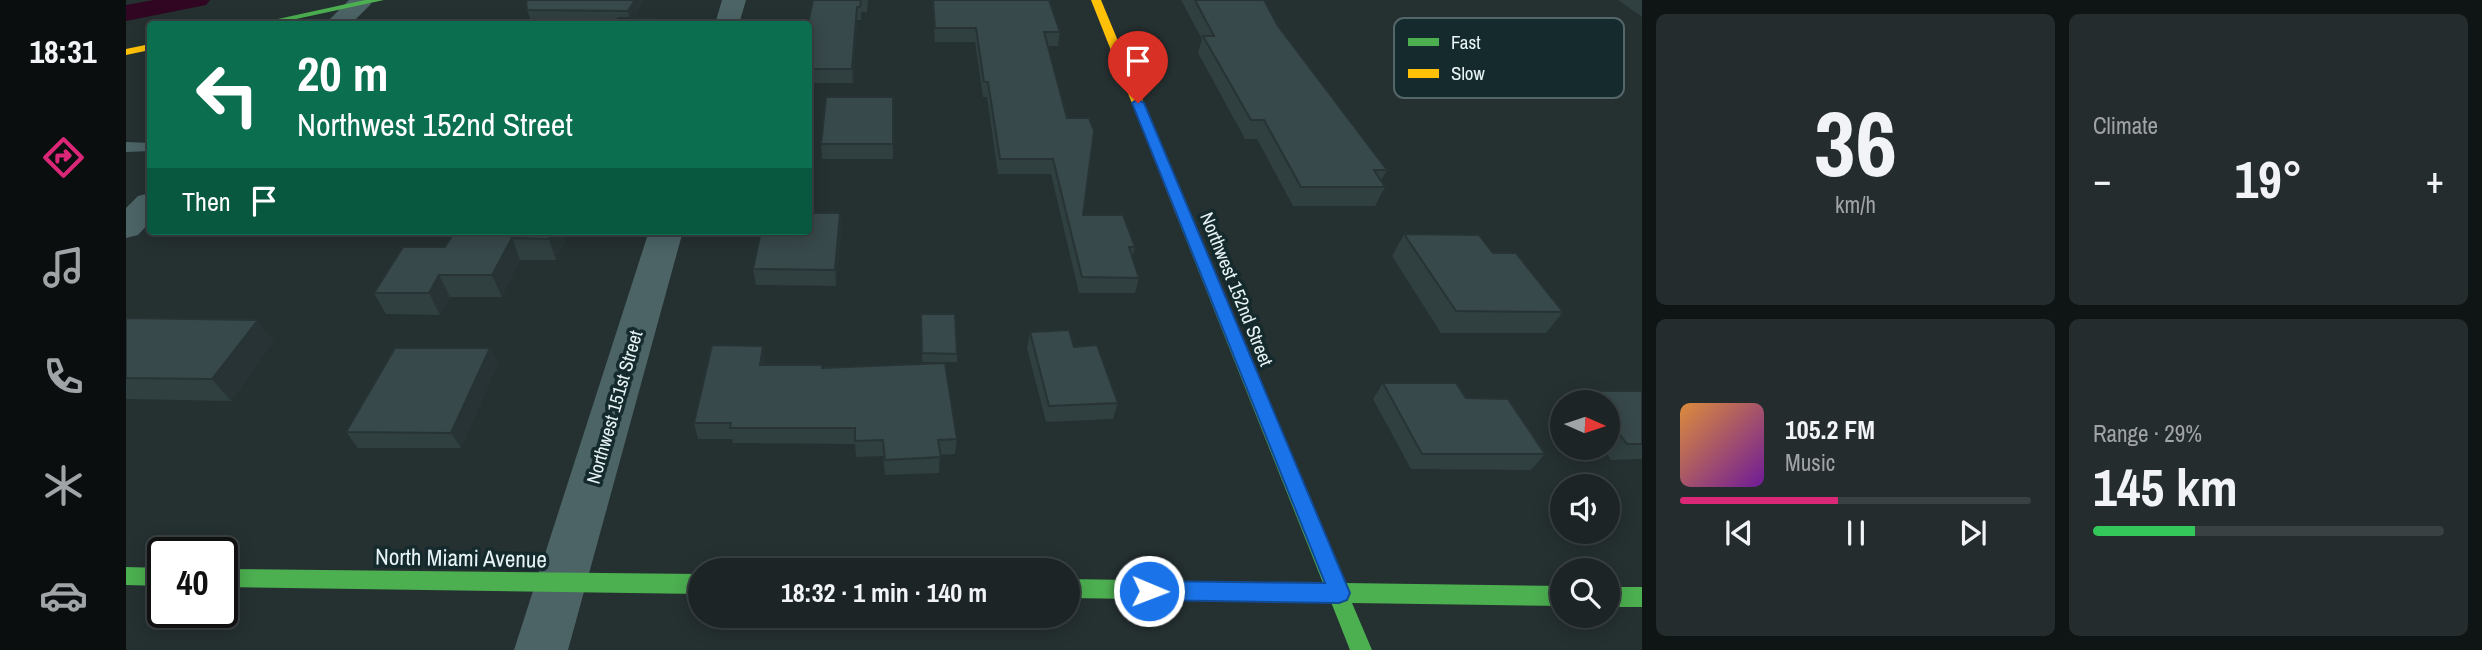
<!DOCTYPE html>
<html lang="en">
<head>
<meta charset="utf-8">
<style>
  :root { --surface:#1c2425; --page:#252c2d; --text:#f1f3f6; --muted:#a0a4a7; --line:#3a4142; --accent:#db2777 }
  body { margin:0; font-family:"Archivo Narrow",sans-serif; background:var(--page); color:var(--text); height:100vh; display:flex; flex-direction:column; font-size:26px; white-space:nowrap }
  * { box-sizing:border-box; margin:0 }
  p { font-size:23px; color:var(--muted) }
  .icon { flex:none; width:38px; height:38px; fill:none; stroke:currentColor; stroke-width:2; stroke-linecap:round; stroke-linejoin:round }
  .map { position:relative; flex:1; overflow:hidden }
  .details { display:flex; flex-direction:column; gap:14px; padding:14px; background:#0f1414; width:840px }
  .details>* { flex:none }
  .top-card { position:absolute; left:21px; top:21px; width:665px; height:214px; border-radius:7px; box-shadow:0 4px 18px #0003,0 0 0 2px var(--line); background:#0b6e4f; color:#fff; overflow:hidden }
  .needle { width:46px; rotate:93deg }
  .fabs { position:absolute; left:1424px; top:390px; display:grid; gap:14px }
  .fabs a { display:grid; place-items:center; width:70px; height:70px; border-radius:50%; background:var(--surface); box-shadow:0 4px 18px #0003,0 0 0 2px var(--line); font-size:35px }
  .speed { position:absolute; left:21px; top:537px; display:flex; gap:14px; font-size:35px; font-weight:700; text-align:center }
  .speed>* { display:grid; place-content:center; width:91px; height:91px; border-radius:50%; background:var(--surface); box-shadow:0 4px 18px #0003,0 0 0 2px var(--line); line-height:1 }
  .speed .limit { border:4px solid #111; border-radius:10px; background:#fff; color:#111 }
  .pin { position:absolute; display:grid; place-items:center; width:60px; height:60px; color:#fff; margin:-72px -30px; border-radius:50% 50% 50% 0; rotate:-45deg; box-shadow:0 0 7px #0007 }
  .pin .icon { rotate:45deg }
  .me { position:absolute; width:77px; margin:-38px; rotate:91deg; stroke-linejoin:round; filter:drop-shadow(0 0 5px #0008) }
  .turn { display:flex; align-items:center; gap:24px; height:147px; padding:0 35px; font-size:32px }
  .turn .icon { width:91px; height:91px; stroke-width:2.5 }
  .turn b { display:block; font-size:49px; line-height:60px }
  .then { display:flex; align-items:center; height:66px; padding:0 35px; background:#0003; gap:14px; font-size:26px }
  .big { font-size:52px; font-weight:700; line-height:1.1 }
  .details .tile { flex:1; display:flex; flex-direction:column; justify-content:center; gap:10px; min-width:0; padding:0 24px; border-radius:10px; background:var(--page) }
  .details .dial { align-items:center; gap:0 }
  .dial b { font-size:91px; line-height:1 }
  .song { display:flex; align-items:center; gap:21px }
  .cover { width:84px; height:84px; border-radius:10px; background:linear-gradient(135deg,hsl(30 70% 55%),hsl(280 70% 35%)) }
  .played { height:7px; border-radius:4px; background:linear-gradient(90deg,var(--accent) 45%,var(--line) 45%) }
  .keys { display:flex; justify-content:space-around; direction:ltr }
  .heat { display:flex; justify-content:space-between; align-items:center; font-size:38px; direction:ltr }
  .charge { height:10px; border-radius:5px; background:linear-gradient(90deg,#34c759 29%,var(--line) 0) }
  .details .tiles { flex:1; display:grid; gap:14px; grid-template-columns:repeat(2,1fr) }
  .trip { position:absolute; left:562px; top:558px; width:392px; height:70px; border-radius:35px; background:var(--surface); box-shadow:0 4px 18px #0003,0 0 0 2px var(--line); font-weight:700; line-height:70px; text-align:center }
  main { display:flex; flex:1; min-height:0 }
  .dock { display:flex; flex-direction:column; width:126px; justify-content:space-around; align-items:center; background:#0b0e0f; color:var(--muted) }
  .dock .icon { width:49px; height:49px }
  .dock .active { color:var(--accent) }
  .dock b { font-size:32px; color:var(--text) }
  .map>svg:first-child { display:block }
</style>
</head>
<body>
<main>
<nav class="dock">
<b>18:31</b>
<svg class="icon active" aria-label="directions" viewBox="0 0 24 24"><path d="M12 3l9 9-9 9-9-9zM9 14v-3h6M13 9l2 2-2 2"/></svg>
<svg class="icon" aria-label="music" viewBox="0 0 24 24"><path d="M9 18V5l10-2v13"/><circle cx="6" cy="18" r="3"/><circle cx="16" cy="16" r="3"/></svg>
<svg class="icon" aria-label="phone" viewBox="0 0 24 24"><path d="M5 4h4l2 5-3 2q2 4 5 5l2-3 5 2v4C11 20 4 13 5 4z"/></svg>
<svg class="icon" aria-label="climate" viewBox="0 0 24 24"><path d="M12 3v18M4 7l16 10M4 17L20 7"/></svg>
<svg class="icon" aria-label="car" viewBox="0 0 24 24"><path d="M5 17H2v-5l4-1 3-4h7l3 4 3 1v5h-3M9 17h6M6 11h13"/><circle cx="7" cy="17" r="2"/><circle cx="17" cy="17" r="2"/></svg>
</nav>
<div class="map">
<svg width="1516" height="650" viewBox="0 0 1516 650">
  <rect width="100%" height="100%" fill="#253031"/>
  <g fill="none" stroke-linecap="round" stroke-linejoin="round">
    <path fill="#300622" fill-rule="evenodd" d="M28,0H84L80,5L0,21V5Z"/>
    <path fill="#4c6466" fill-rule="evenodd" d="M0,142L24,143V151L0,152Z"/>
    <path fill="#4c6466" fill-rule="evenodd" d="M223,0H242L245,4L225,24H199Z
      M596,0H620L613,24H589Z
      M24,193V222L12,235L0,238V208L12,196Z
      M523,231H557L442,650H388Z"/>
    <path fill="#4caf50" fill-rule="evenodd" d="M239,0H258L147,24H129Z
      M1058,213L1065,217L1218,583L1437,586V606L1226,603L1246,650H1224L1205,602L942,598V579L1197,583L1051,217Z
      M0,567L37,568V586L0,585Z
      M96,569L574,574V594L96,587Z
      M1482,587H1516V607H1482Z"/>
    <path fill="#ffc107" fill-rule="evenodd" d="M965,0H975L1065,217L1063,220H1053L1051,217Z
      M24,44V50L0,55V49Z"/>
  </g>
  <path fill="#303f40" d="M400,0H518L508,18H530L532,24H489L490,23L405,21L401,10Z
    M687,0H742L741,12H735V20H731L727,83H682V24Z
    M806,0H923L934,32L932,46H922L957,215L1009,247L1006,257L1013,278L1009,293H953L925,174H872L861,97H857L849,42H809Z
    M1055,0H1138L1152,26L1261,170L1255,181L1259,187L1249,206H1167L1131,139H1119L1072,53L1076,39Z
    M1492,0H1516V17Z
    M767,97V159H696L695,144Z
    M714,213L715,229L710,286L630,285L627,269Z
    M329,231H443L430,260H394L376,297H324L314,315L260,314L248,293L319,247Z
    M1278,234L1367,253L1437,312L1420,333H1315L1266,256Z
    M795,314L831,354V362H796Z
    M0,318L148,341L105,401L0,399Z
    M904,332L948,347L992,403L987,419L920,422L901,348Z
    M364,348L372,364L335,448H232L220,432Z
    M639,362V365L696,368L831,439L829,454L814,455L813,473L759,475L757,456L730,457L729,444L607,443L606,439H572L568,423Z
    M1257,383L1340,398L1419,454L1405,470L1285,469L1247,399Z
    M1461,391H1516V459L1485,460L1477,448H1482V402H1451Z"/>
  <path fill="#273334" d="M509,0H518L505,23L502,11Z
    M731,7V20L727,83L726,69Z
    M714,213L715,229L710,286L709,270Z
    M426,231H443L430,260L423,239Z
    M386,238L394,260L376,297L366,275Z
    M313,275L324,297L314,315L303,293Z
    M132,320L148,341L105,401L86,379Z
    M637,346L639,362L637,381L634,365Z
    M364,348L372,364L335,448L325,433Z"/>
  <path fill="#38494b" stroke="#273334" stroke-width="2" d="M400,0H509L502,11L401,10Z
    M687,0H735L734,7H731L726,69H682V24Z
    M807,0H923L934,32H918L941,118H963L968,131L957,215H997L1009,247H1003L1013,278L956,277L927,159H874L862,82H858L850,28H809Z
    M1069,0H1138L1152,26L1261,170H1248L1259,187H1175L1138,120H1125L1077,36H1088Z
    M492,18H530L527,24H489Z
    M700,97H767V144H695Z
    M682,213H714L709,270L627,269L635,231H682Z
    M329,231H426L423,239L386,238L366,275H313L303,293H248L277,247H319Z
    M1278,234L1353,235L1367,253H1390L1437,312L1330,311Z
    M795,314H829L831,354L796,353Z
    M0,318L132,320L86,379L0,378Z
    M943,330L948,347L971,345L992,403L923,406L904,332Z
    M586,345L637,346L634,365H696V368L819,363L831,439L812,440L815,457L759,460L757,440L729,441V428H604L605,423H568Z
    M269,348H364L325,433L220,432Z
    M1257,383H1330L1340,398L1382,399L1419,454H1296Z
    M1461,391H1516V444H1501L1482,419V402H1469Z"/>
  <path fill="#1a73e8" stroke="#114b97" stroke-width="2" d="M1012,99L1018,103L1224,593L1221,600L1213,603L1023,600L1016,598L1013,591L1016,584L1023,581L1199,583L1006,103Z"/>
  <g text-anchor="middle" stroke-width="7" stroke-linejoin="round" paint-order="stroke">
    <g font-size="19" fill="#e7f3f5" stroke="#152a2d">
      <text transform="translate(1111 289) rotate(68)" y="7">Northwest 152nd Street</text>
      <text transform="translate(488 407) rotate(-74)" y="7">Northwest 151st Street</text>
    </g>
    <g font-size="23" fill="#e7f3f5" stroke="#152a2d">
      <text transform="translate(335 558) rotate(1)" y="8">North Miami Avenue</text>
    </g>
  </g>
  <rect x="1268" y="18" width="230" height="80" rx="10" fill="#152a2d" stroke="#546669" stroke-width="2"/>
  <rect x="1282" y="38" width="31" height="8" fill="#4caf50"/>
  <rect x="1282" y="69" width="31" height="9" fill="#ffc107"/>
  <g font-size="19" fill="#e7f3f5">
    <text x="1325" y="49">Fast</text>
    <text x="1325" y="80">Slow</text>
  </g>
</svg>
<div class="fabs">
<a><svg class="needle" viewBox="-14 -14 28 28"><path d="M0-13l5 13h-10z" fill="#e53935"/><path d="M0 13l5-13h-10z" fill="#a0a4a7"/></svg></a>
<a><svg class="icon" aria-label="sound" viewBox="0 0 24 24"><path d="M4 9h4l5-4v14l-5-4H4zM17 9q2 3 0 6"/></svg></a>
<a><svg class="icon" aria-label="search" viewBox="0 0 24 24"><circle cx="10" cy="10" r="6"/><path d="M15 15l6 6"/></svg></a>
</div>
<div class="speed"><div class="limit">40</div></div>
<div class="pin" style="left:1012px;top:103px;background:#d93025"><svg class="icon" aria-label="arrive" viewBox="0 0 24 24"><path d="M6 21V4h12l-3 4 3 4H6"/></svg></div>
<svg class="me" style="left:1023px;top:591px" viewBox="-20 -20 40 40"><circle r="17" fill="#1a73e8" stroke="#fff" stroke-width="3"/><path d="M0-11L8 9 0 5-8 9z" fill="#fff"/></svg>
<div class="trip">18:32 · 1 min · 140 m</div>
<div class="top-card">
<div class="turn"><svg class="icon" aria-label="left" viewBox="0 0 24 24"><path d="M17 20v-9H6M10 6l-5 5 5 5"/></svg><div><b>20 m</b>Northwest 152nd Street</div></div>
<div class="then">Then<svg class="icon" aria-label="arrive" viewBox="0 0 24 24"><path d="M6 21V4h12l-3 4 3 4H6"/></svg></div>
</div>
</div>
<section class="details">
<div class="tiles">
<div class="tile dial"><b>36</b><p>km/h</p></div>
<div class="tile"><p>Climate</p>
<div class="heat"><a>−</a><b class="big">19°</b><a>+</a></div>
</div>
<div class="tile">
<div class="song"><i class="cover"></i><div><b>105.2 FM</b><p>Music</p></div></div>
<div class="played"></div>
<div class="keys"><svg class="icon" aria-label="previous" viewBox="0 0 24 24"><path d="M18 5L8 12l10 7zM5 5v14"/></svg><svg class="icon" aria-label="pause" viewBox="0 0 24 24"><path d="M8 5v14M16 5v14"/></svg><svg class="icon" aria-label="next" viewBox="0 0 24 24"><path d="M6 5l10 7-10 7zM19 5v14"/></svg></div>
</div>
<div class="tile"><p>Range · 29%</p><b class="big">145 km</b><div class="charge"></div></div>
</div>
</section>
</main>
</body>
</html>
